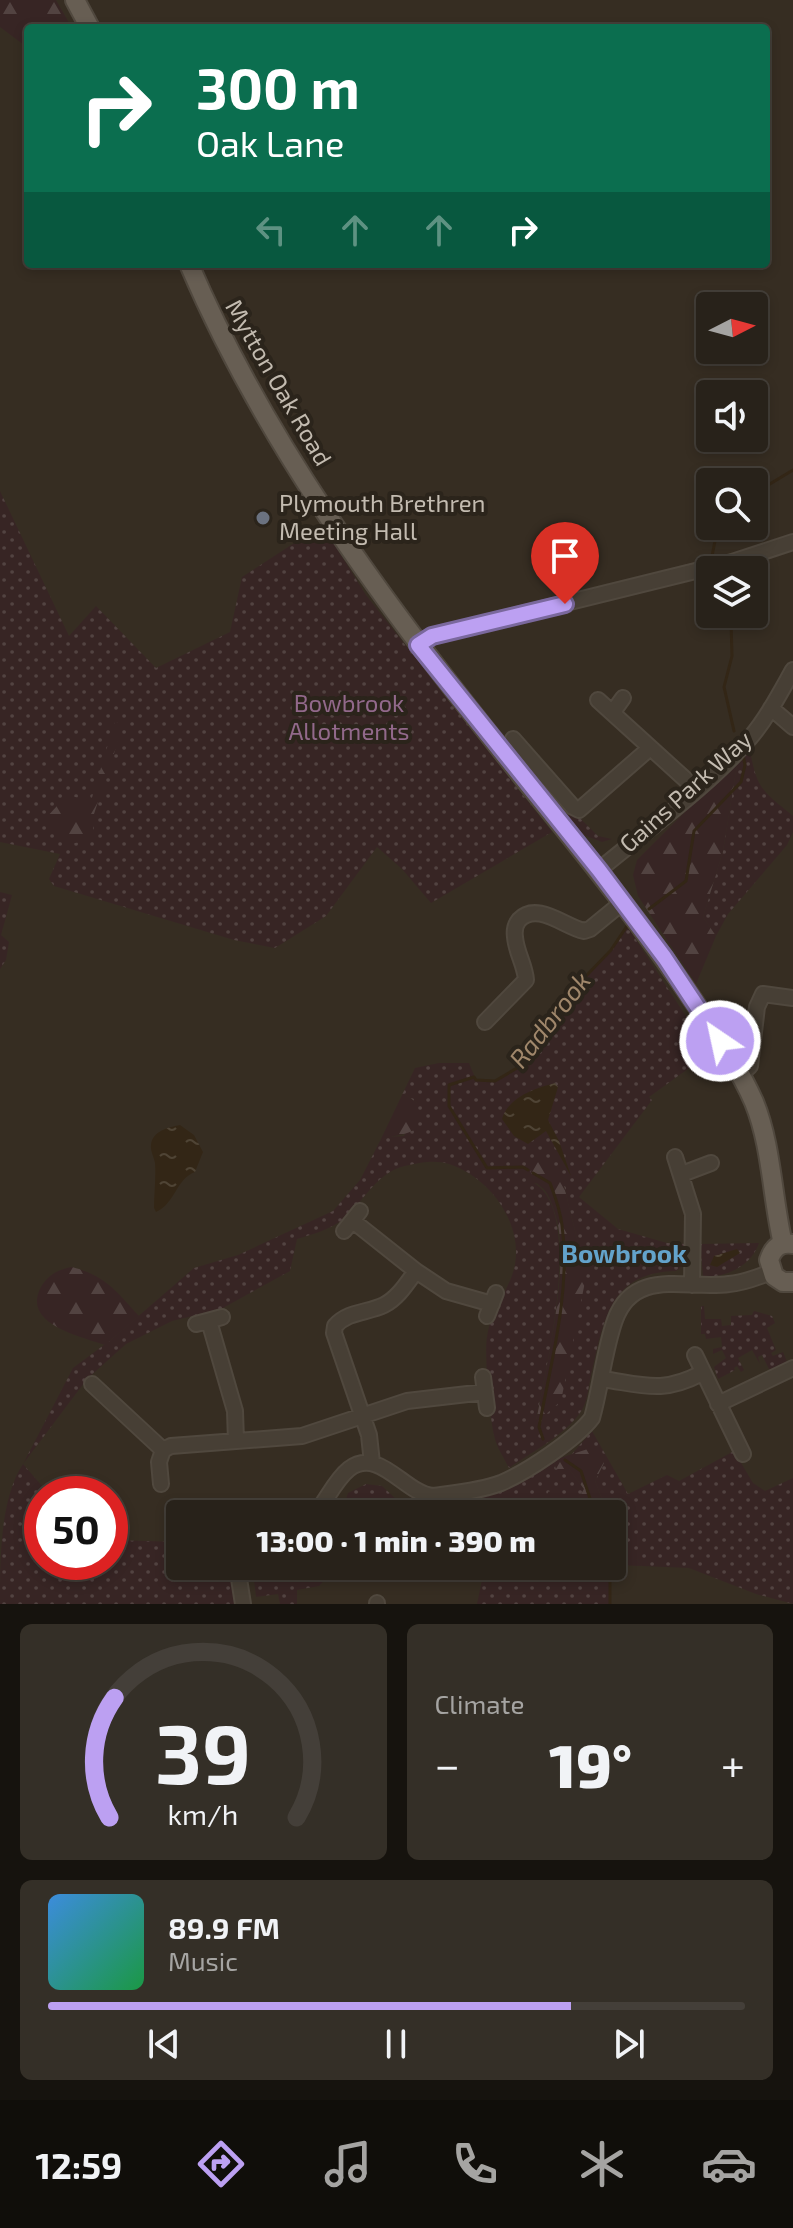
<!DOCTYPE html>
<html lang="en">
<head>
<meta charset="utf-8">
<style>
  :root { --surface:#28221a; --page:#342f27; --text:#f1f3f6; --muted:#a5a4a2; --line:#443f39; --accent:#bca0f2 }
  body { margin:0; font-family:"Exo 2",sans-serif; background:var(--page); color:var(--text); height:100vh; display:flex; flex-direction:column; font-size:30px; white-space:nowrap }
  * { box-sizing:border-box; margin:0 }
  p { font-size:26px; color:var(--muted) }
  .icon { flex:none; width:44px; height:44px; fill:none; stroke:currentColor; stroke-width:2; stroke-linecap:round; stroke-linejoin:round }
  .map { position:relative; height:1604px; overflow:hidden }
  .details { display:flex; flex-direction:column; gap:20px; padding:20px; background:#16130e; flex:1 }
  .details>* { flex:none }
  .top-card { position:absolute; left:24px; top:24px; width:746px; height:244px; border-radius:8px; box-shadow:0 4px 12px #0003,0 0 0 2px var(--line); background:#0b6e4f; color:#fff; overflow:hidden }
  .needle { width:52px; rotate:84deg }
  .controls { position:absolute; left:696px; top:292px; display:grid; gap:16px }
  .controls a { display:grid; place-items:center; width:72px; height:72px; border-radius:8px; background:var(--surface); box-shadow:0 4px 12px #0003,0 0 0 2px var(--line); font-size:40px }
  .speed { position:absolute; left:24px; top:1476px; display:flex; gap:16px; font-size:40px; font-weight:700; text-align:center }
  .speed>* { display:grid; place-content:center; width:104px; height:104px; border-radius:50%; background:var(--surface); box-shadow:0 4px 12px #0003,0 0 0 2px var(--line); line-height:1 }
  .speed .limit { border:12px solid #d22; background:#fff; color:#111 }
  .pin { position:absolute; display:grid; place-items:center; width:68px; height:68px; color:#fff; margin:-82px -34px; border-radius:50% 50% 50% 0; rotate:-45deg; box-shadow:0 0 8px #0007 }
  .pin .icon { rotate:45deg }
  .me { position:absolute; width:88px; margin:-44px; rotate:326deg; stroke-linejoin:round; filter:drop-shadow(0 0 6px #0008) }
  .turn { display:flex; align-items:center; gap:28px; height:168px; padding:0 40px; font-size:36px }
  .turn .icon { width:104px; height:104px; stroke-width:2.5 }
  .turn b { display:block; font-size:56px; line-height:68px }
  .lanes { display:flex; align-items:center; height:76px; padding:0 40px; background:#0003; justify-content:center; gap:40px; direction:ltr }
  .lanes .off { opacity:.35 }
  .big { font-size:60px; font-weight:800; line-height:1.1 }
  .details .tile { flex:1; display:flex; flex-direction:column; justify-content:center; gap:12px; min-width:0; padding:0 28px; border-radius:12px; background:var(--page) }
  .details .dial { align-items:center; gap:0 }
  .dial svg { height:208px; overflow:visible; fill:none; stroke:var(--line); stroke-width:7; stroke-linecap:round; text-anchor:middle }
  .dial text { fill:var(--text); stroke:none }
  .song { display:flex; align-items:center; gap:24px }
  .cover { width:96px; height:96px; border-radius:12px; background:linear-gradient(135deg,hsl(210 70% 55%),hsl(140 70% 35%)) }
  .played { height:8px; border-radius:4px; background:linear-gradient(90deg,var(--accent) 75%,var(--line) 75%) }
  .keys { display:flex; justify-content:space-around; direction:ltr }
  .heat { display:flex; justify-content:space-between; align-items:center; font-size:44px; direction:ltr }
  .details .tiles { flex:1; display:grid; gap:20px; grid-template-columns:1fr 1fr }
  .tile:last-child { grid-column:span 2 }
  .trip { position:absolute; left:166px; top:1500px; width:460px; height:80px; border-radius:8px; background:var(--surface); box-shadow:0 4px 12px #0003,0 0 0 2px var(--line); font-weight:800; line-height:80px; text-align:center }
  .tabs { display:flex; height:128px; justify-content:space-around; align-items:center; background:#100e0a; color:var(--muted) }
  .tabs .icon { width:56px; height:56px }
  .tabs .on { color:var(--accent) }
  .tabs b { font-size:36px; color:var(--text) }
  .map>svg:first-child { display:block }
</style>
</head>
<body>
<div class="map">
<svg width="793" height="1604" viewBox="0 0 793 1604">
  <defs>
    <pattern id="green-dots" width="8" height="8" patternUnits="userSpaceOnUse" patternTransform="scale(2)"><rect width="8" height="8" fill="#372524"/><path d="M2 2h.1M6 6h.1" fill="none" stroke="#524341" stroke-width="1.8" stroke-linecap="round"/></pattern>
    <pattern id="forest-firs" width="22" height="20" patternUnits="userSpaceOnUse" patternTransform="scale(2)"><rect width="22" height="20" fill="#372524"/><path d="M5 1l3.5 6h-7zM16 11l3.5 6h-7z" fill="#524341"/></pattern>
    <pattern id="water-ripples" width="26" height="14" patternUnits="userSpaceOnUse" patternTransform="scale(2)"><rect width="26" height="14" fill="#332616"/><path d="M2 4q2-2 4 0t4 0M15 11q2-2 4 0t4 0" fill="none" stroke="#4f4435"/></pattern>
  </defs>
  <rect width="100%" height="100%" fill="#362d22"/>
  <path fill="url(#green-dots)" fill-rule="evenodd" d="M0,491L69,636L96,606L156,668L230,632L242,577L322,525L366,595L552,832L431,903L402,869L377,847L326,916L275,948L234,940L54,886L49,879L60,854L0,842Z
    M749,746C757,789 760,789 793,816V832L787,845L728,914L716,936L703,917L723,851L738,759Z
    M522,761L598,836L612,839L602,842L581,834Z
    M0,892L12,895L1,935L9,942L6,960L0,969Z
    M627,926L710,1053L649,1097L652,1100L579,1197L618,1229L667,1243L686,1244L684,1265L676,1271C606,1272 603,1327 590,1380C588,1390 587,1402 582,1410C566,1435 533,1451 509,1468C504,1458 496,1446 494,1435C490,1418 484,1354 487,1337C490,1312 508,1292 514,1269C525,1225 490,1177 449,1164C435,1159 415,1163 401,1167C375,1175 362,1204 342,1220C329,1230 313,1234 297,1239L290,1271L221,1309L172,1321L126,1344L87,1379L23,1464L49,1494H42V1562H110V1540L180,1542V1566H228L236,1604H0C0,1559 0,1499 23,1464L73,1368L112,1339L194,1268L238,1255L333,1211L360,1180L380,1141L388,1137L404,1136L417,1103L403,1093L415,1068L439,1063H469L476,1080L495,1081L517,1068L561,1002L611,950ZM534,1183L564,1186L578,1243L588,1267L536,1421C545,1372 585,1212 534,1183Z
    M759,1243C752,1265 725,1279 703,1276L700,1244Z
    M701,1306H704L705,1319H721L722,1326L731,1325V1316L752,1315L754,1311L772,1316L775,1323L767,1328L776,1350L771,1353L773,1356L783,1352L788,1364L775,1370L769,1369L762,1355L758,1357L760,1364L752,1350L738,1358L744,1370L741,1372L737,1366L734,1368L735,1370L718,1379L714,1367L726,1358L722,1350L713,1354V1349L722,1347L721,1337L706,1339L705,1334H701Z
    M592,1431L628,1494L667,1475L679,1481L734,1451L753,1483L765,1491L793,1478V1604L756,1594L689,1568L642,1566C630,1551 612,1535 612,1514H608L595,1481L604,1463L572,1454Z
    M554,1460L556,1469H569L584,1489L577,1501L585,1514H562V1502L543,1500L544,1514H456L455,1503C500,1495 516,1484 554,1460Z
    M366,1484L382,1486L411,1513L341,1514L348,1493Z
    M302,1566L316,1569L319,1566L321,1570L328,1574L333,1566H337L319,1586L297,1590V1604H280L278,1594L256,1597L254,1580L302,1573Z
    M489,1566H610V1604H477L483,1575Z"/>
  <path fill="url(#forest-firs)" d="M0,0H56L72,28H28V48L0,27Z
    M115,721L123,726L94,814L93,833L84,841L66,845L63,835L46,818L67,795L91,801Z
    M738,759L723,851L703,917L716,936L696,984L638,896L633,875L637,860Z
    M403,1093L417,1103L418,1116L414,1130C403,1136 391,1135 380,1141Z
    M543,1161L553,1168L564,1186L578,1243L588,1267L561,1401L536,1423C545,1373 572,1260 555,1214C553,1207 550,1198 546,1192C541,1185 533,1182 529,1175L535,1163Z
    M72,1267C106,1276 116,1291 139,1316L105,1345C80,1336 21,1324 41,1287C48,1275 59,1269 72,1267Z
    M594,1447L604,1463L595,1481L608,1514H585L577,1501L584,1489L569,1469H556L554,1460Z
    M549,1491L562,1502V1514H544L543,1500Z
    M612,1523L616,1533L642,1566L612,1565Z"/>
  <path fill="url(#water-ripples)" d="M555,1083L558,1087L548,1120L559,1141L571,1176L546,1131L528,1144L514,1136L502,1119C508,1097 536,1088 555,1083Z
    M180,1125L194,1135L203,1152L195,1172C176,1179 175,1204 156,1212L154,1208C154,1194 156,1178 155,1163C154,1157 150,1151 151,1145C152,1131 169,1127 180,1125Z
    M737,1249L740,1253L717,1267L710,1265L714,1256Z
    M373,1498L391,1504V1514H356V1508L361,1500Z"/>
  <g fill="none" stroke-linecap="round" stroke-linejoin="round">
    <path stroke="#332616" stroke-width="3" d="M754,497L760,490L793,470
      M711,561L715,541L729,526
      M708,572L705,584L710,591
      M726,614L731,621L732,656L724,687L734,731
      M649,909L686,881L694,831L741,782L745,765L743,755
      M528,1170L523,1167L487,1168L449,1106V1085L474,1077L476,1080L495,1081L517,1068L561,1002L611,950L627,926
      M533,1173L550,1183C555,1196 560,1210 562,1225C571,1291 551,1362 539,1427L543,1439
      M565,1460L581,1471L595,1514
      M610,1604V1566"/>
    <g stroke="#50483e" stroke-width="18">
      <path id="minor" d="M418,645L432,636L732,562L793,542
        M598,700L696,789
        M771,708L793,727
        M613,712L623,698
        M513,739L573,807L579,810L650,748
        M599,870C648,829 709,786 750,738C767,718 780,693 793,670
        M485,1022L526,980C525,965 516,952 515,937C514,930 515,925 519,920C537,901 565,927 584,931L590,929L623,902
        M741,1074L750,1066L757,1007L763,994L793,998
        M675,1157L693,1214L692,1285
        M682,1174L711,1163
        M353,1221L416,1271L446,1291L492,1304
        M344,1231L360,1211
        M487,1316L496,1293
        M209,1321L235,1411L236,1441
        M196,1324L222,1317
        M695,1355L743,1454
        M483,1377L487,1408
        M602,1379C644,1385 662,1394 702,1373
        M92,1384L163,1450
        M718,1404L793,1368
        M372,1463L369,1435L334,1333L335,1326C348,1311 368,1313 384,1305C398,1298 407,1283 416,1271
        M161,1484L159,1462L163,1450L171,1446L302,1436L407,1401L485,1392
        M315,1514C327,1500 335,1480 349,1469C379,1446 405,1494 433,1496C455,1493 480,1491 501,1483C527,1472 575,1440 592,1418C601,1386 604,1351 615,1320C634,1267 687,1290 729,1284C744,1283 758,1277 771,1272
        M237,1566L243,1604
        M377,1604V1603"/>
    </g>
    <g stroke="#50483e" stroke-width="22">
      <path id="major" d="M75,0L90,28
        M189,264C271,457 401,625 531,787C590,860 647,931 699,1009C719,1039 739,1068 754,1102C772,1146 772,1198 783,1244
        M793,1244C780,1242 773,1248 769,1260L774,1276L783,1282H793"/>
    </g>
    <use href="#minor" stroke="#473f35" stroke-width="14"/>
    <use href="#major" stroke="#675e53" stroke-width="18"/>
  </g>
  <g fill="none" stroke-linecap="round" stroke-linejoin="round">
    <g stroke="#7a689d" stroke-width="20">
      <path id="route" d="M565,604L432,636L418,645L599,870L665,958L720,1041"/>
    </g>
    <use href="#route" stroke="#bca0f2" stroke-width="14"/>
  </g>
  <circle fill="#6b7280" stroke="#2b241b" stroke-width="3" cx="263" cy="518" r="8"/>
  <g text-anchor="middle" stroke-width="8" stroke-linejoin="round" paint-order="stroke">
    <g font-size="24" fill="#c3bbb0" stroke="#2b241b">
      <text transform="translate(278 383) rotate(60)" y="8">Mytton Oak Road</text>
      <text transform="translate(686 792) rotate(-42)" y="8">Gains Park Way</text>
    </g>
    <g font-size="24" fill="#c3bbb0" stroke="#2b241b" text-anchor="start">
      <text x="279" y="512">Plymouth Brethren<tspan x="279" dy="28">Meeting Hall</tspan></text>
    </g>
    <g font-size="24" fill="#92698b" stroke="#2b241b">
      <text x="349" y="712">Bowbrook<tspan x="349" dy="28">Allotments</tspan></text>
    </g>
    <g font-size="26" font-style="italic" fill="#a0876b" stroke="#2b241b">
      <text transform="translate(550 1020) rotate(-52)" y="9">Radbrook</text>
    </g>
    <g font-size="26" font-weight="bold" fill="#63a3cb" stroke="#2b241b">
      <text x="624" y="1263">Bowbrook</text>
    </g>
  </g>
</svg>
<div class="controls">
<a><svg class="needle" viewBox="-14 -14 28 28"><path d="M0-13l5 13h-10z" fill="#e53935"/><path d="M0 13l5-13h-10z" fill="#a5a4a2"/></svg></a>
<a><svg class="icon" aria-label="sound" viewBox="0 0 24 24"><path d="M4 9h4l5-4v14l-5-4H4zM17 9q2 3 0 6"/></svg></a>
<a><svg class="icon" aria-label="search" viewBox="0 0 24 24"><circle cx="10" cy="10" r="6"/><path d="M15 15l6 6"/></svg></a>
<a><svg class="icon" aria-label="layers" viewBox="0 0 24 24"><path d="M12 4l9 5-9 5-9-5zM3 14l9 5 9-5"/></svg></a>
</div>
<div class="speed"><div class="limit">50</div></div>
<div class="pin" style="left:565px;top:604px;background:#d93025"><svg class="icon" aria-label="arrive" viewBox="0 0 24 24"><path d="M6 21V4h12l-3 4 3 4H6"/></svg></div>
<svg class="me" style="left:720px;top:1041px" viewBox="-20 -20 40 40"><circle r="17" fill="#bca0f2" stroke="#fff" stroke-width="3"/><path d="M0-11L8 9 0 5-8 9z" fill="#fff"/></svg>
<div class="trip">13:00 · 1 min · 390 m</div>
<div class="top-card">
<div class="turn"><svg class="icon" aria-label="right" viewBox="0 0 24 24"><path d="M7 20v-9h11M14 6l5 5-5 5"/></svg><div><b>300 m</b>Oak Lane</div></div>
<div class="lanes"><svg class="icon off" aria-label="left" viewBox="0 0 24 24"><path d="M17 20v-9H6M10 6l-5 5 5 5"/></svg><svg class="icon off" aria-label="ahead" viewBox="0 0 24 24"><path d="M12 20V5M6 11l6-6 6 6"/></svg><svg class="icon off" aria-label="ahead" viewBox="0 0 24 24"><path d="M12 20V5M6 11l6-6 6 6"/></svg><svg class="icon" aria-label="right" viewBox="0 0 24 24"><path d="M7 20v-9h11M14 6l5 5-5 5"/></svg></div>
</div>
</div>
<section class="details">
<div class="tiles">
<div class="tile dial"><svg viewBox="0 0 100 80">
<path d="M14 69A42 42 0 1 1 86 69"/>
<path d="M14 69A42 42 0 0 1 16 23" stroke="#bca0f2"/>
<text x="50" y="56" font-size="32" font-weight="700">39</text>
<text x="50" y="72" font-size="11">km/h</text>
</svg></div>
<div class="tile"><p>Climate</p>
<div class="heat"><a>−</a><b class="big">19°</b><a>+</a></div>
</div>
<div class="tile">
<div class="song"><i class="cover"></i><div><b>89.9 FM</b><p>Music</p></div></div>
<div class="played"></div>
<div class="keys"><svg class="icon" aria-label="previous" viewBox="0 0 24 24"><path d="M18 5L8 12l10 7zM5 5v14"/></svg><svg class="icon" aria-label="pause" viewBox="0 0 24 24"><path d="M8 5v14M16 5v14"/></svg><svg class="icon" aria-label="next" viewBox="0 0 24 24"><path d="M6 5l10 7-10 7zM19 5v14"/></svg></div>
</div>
</div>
</section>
<nav class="tabs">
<b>12:59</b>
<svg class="icon on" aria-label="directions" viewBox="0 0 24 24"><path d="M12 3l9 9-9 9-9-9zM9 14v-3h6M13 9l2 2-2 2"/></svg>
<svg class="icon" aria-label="music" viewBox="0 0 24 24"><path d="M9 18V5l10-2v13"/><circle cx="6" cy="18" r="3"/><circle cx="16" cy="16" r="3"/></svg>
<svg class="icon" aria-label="phone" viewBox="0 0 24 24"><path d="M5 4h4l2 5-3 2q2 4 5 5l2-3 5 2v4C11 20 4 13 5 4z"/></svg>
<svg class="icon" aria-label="climate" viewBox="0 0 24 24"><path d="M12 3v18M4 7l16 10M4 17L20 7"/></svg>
<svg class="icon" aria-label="car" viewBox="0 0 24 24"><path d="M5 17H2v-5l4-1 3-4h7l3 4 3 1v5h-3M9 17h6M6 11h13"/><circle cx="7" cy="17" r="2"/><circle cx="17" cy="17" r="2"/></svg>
</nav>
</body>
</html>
